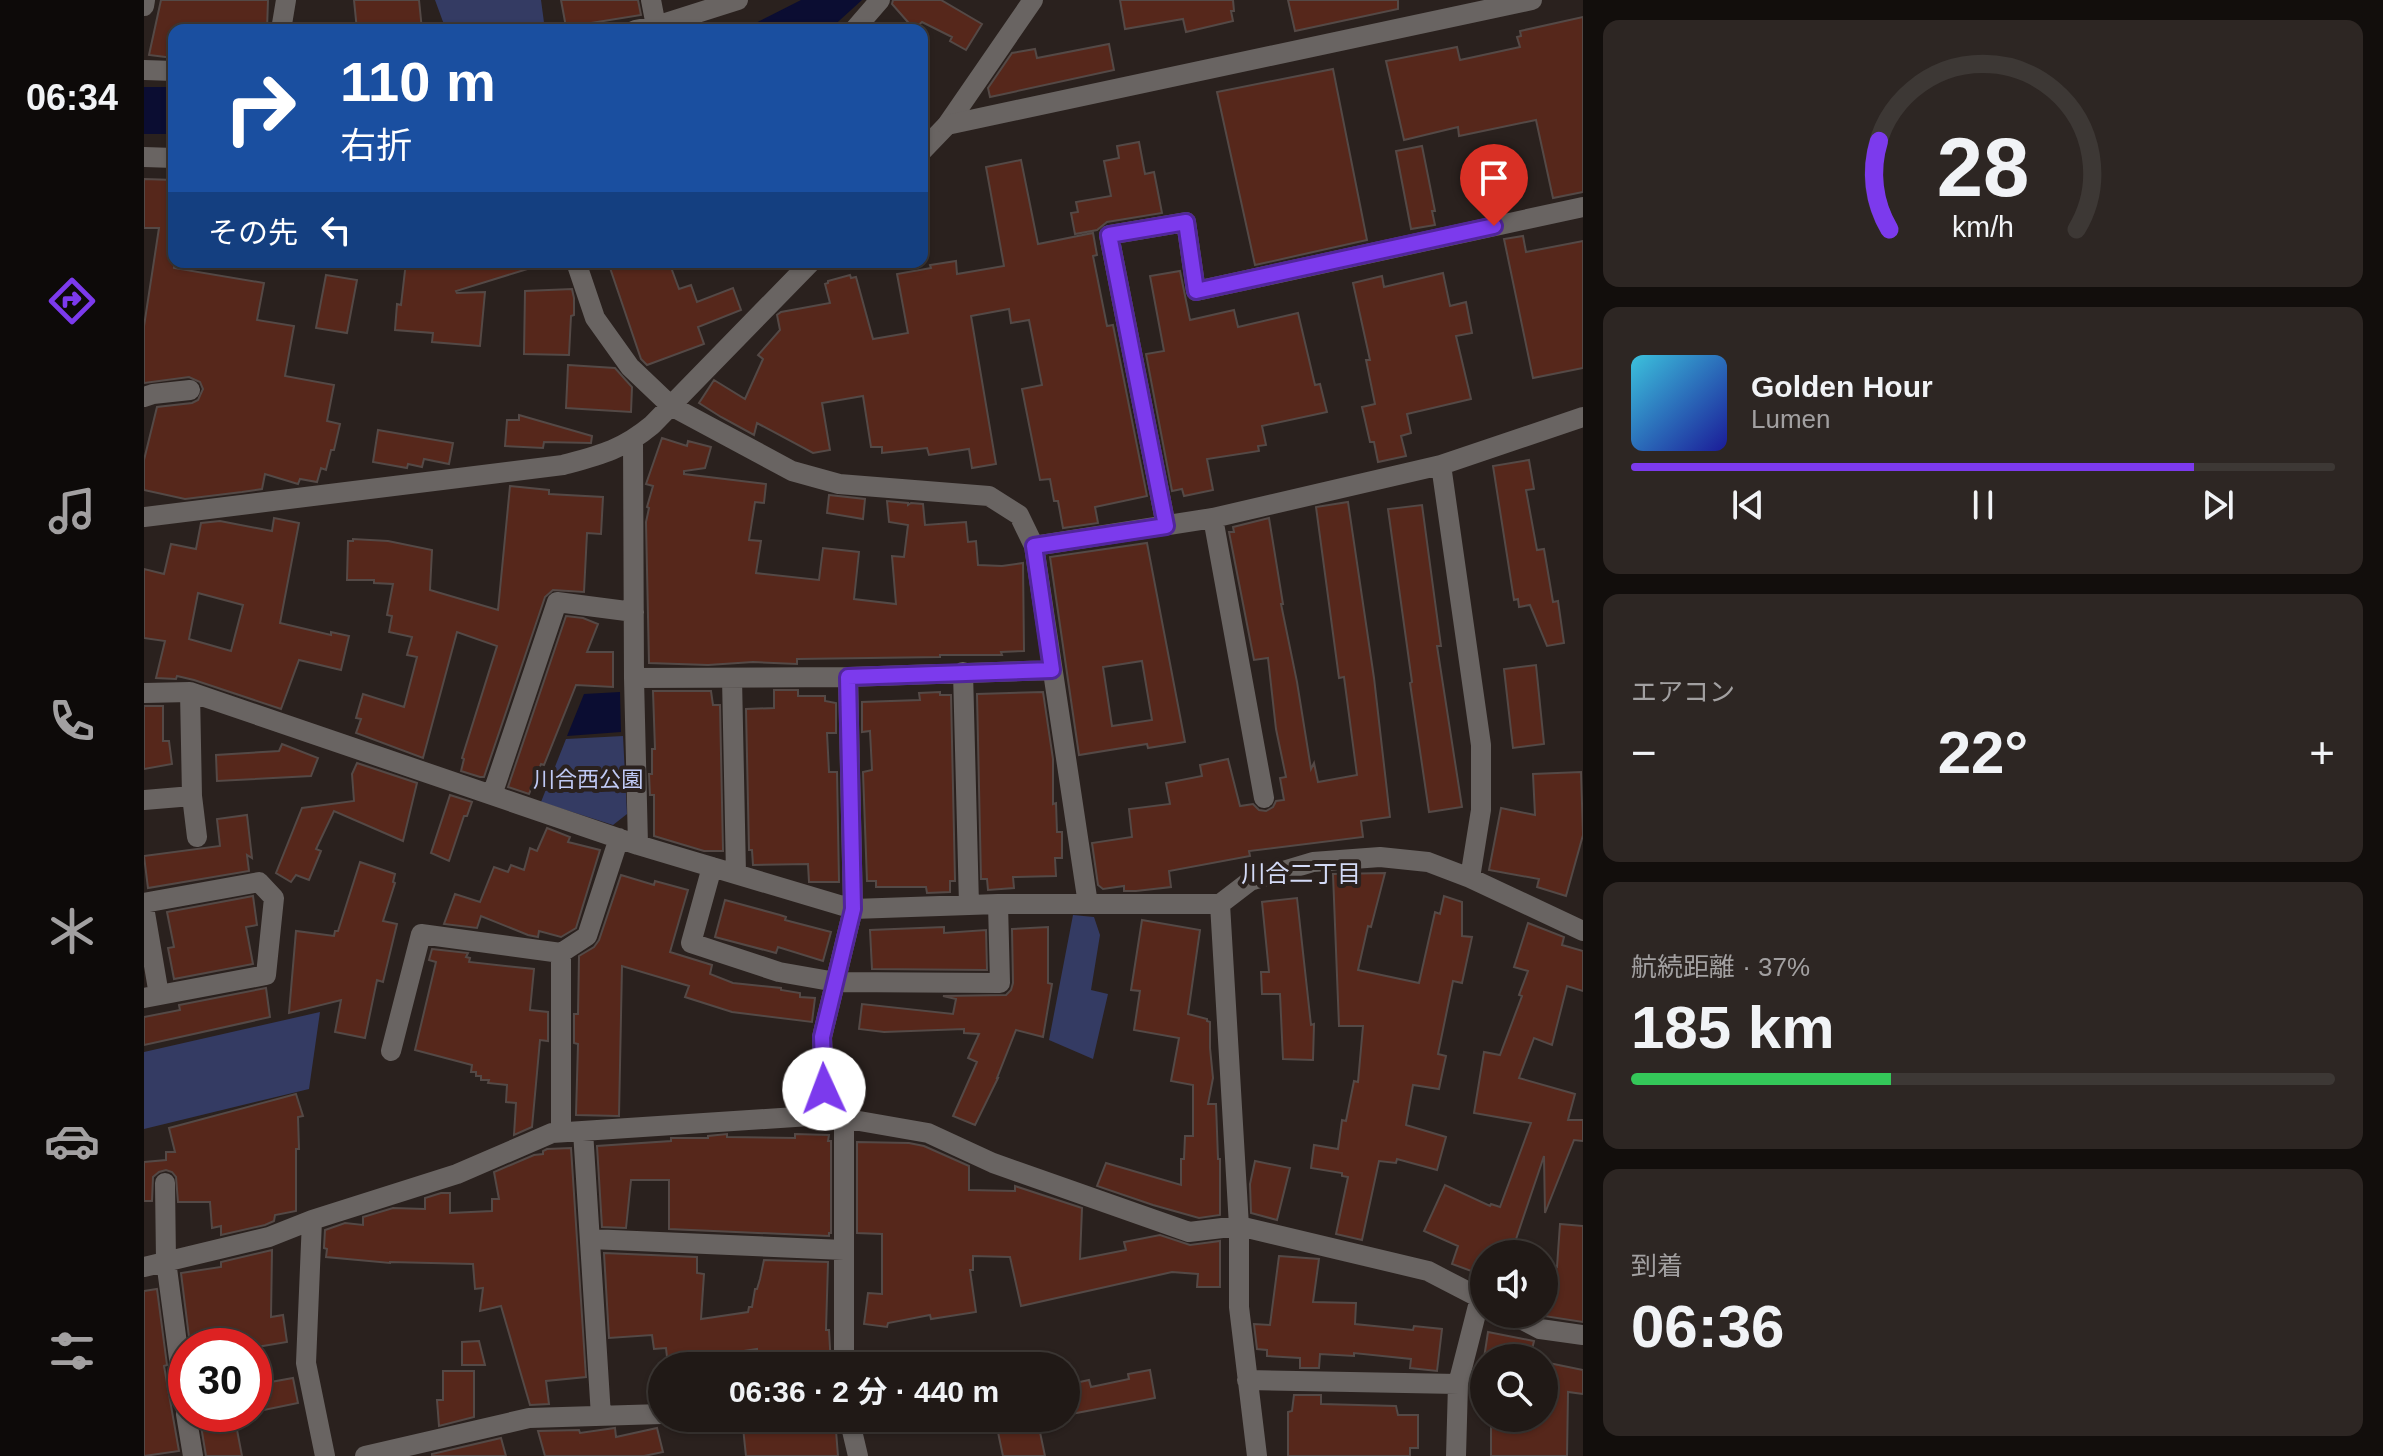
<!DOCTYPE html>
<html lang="ja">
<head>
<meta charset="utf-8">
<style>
  :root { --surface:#201916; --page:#2d2623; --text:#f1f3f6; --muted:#a2a0a1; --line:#3d3835; --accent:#7c3aed }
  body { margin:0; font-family:Arial,"Noto Sans JP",sans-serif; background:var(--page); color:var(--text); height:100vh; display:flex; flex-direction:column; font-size:30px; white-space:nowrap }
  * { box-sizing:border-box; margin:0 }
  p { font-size:26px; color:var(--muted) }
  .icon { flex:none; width:44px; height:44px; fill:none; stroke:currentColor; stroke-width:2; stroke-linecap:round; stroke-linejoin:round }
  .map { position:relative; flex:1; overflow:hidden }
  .drawer { display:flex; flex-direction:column; gap:20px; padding:20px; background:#120e0c; width:800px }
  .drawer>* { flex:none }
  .hud { position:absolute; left:24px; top:24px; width:760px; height:244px; border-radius:16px; box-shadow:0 2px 6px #0004,0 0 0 2px var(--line); background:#1a4fa0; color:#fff; overflow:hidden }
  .fabs { position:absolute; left:1326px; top:1240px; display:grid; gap:16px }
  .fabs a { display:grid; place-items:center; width:88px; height:88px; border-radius:50%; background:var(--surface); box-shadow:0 2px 6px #0004,0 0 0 2px var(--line); font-size:40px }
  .speed { position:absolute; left:24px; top:1328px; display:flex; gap:16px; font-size:40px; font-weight:700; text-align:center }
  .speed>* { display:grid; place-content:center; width:104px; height:104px; border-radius:50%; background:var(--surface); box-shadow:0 2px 6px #0004,0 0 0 2px var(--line); line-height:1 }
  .speed .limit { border:12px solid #d22; background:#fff; color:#111 }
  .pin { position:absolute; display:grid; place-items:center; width:68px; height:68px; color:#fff; margin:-82px -34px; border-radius:50% 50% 50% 0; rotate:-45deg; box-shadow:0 0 8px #0007 }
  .pin .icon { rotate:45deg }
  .me { position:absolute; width:88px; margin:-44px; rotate:358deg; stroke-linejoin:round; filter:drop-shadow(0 0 6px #0008) }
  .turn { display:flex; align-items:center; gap:28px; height:168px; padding:0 40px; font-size:36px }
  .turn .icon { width:104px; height:104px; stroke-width:2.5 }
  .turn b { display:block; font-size:56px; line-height:68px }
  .then { display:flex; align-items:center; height:76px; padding:0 40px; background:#0003; gap:16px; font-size:30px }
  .big { font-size:60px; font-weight:700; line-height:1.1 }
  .drawer .widget { flex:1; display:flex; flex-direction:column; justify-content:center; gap:12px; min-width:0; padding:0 28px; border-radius:16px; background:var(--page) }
  .drawer .dial { align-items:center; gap:0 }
  .dial svg { height:208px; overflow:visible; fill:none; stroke:var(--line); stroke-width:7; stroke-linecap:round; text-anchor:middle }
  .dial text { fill:var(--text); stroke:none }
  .song { display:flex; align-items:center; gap:24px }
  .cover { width:96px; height:96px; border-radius:12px; background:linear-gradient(135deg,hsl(190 70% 55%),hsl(240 70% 35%)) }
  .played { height:8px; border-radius:4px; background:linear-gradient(90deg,var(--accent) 80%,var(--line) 80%) }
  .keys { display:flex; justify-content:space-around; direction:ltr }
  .heat { display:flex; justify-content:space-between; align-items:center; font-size:44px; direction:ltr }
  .charge { height:12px; border-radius:6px; background:linear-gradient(90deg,#34c759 37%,var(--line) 0) }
  .trip { position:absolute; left:504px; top:1352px; width:432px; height:80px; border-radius:40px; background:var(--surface); box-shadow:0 2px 6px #0004,0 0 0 2px var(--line); font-weight:700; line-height:80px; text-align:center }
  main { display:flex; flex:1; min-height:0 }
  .dock { display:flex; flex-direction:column; width:144px; justify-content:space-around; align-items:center; background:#0d0a09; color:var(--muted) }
  .dock .icon { width:56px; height:56px }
  .dock .on { color:var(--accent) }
  .dock b { font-size:36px; color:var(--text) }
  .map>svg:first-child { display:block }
</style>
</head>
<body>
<main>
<nav class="dock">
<b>06:34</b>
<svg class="icon on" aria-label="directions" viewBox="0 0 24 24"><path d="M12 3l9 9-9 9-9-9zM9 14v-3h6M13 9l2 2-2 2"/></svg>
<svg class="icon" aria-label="music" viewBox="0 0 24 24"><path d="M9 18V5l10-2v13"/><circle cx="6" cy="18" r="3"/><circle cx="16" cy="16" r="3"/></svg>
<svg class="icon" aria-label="phone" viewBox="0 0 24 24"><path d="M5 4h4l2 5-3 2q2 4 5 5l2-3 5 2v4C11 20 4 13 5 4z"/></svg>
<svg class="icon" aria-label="climate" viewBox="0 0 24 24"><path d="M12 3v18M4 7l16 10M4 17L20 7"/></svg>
<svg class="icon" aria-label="car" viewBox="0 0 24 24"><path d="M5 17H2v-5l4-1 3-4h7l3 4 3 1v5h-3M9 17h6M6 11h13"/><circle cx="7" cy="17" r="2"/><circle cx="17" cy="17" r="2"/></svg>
<svg class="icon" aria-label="filters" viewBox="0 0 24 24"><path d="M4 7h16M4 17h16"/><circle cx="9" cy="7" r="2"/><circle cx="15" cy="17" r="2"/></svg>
</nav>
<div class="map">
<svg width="1439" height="1456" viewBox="0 0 1439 1456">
  <rect width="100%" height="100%" fill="#2a211e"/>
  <path fill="#343b63" d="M291,0H397L401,30H302Z
    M479,736L483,814L469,825L397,802L422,739Z
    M929,915L950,917L956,935L947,990L964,994L949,1059L905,1040Z
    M176,1012L165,1089L0,1129V1052Z"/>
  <path fill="#0b0d32" d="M657,0H718L685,30H598Z
    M0,87H30V134H0Z
    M476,692L477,732L423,736L440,694Z"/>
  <path fill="#56271b" stroke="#544946" stroke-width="2" fill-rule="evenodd" d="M17,0H124L123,30H30V58L5,55Z
    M210,0H275L278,30H213Z
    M417,0H494L497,15L422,27Z
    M749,0H797L838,24L822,50L806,41L808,37L778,22L770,29L748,4Z
    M976,0H1089L1090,11H1087L1089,21L1042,32L1039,19L981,29Z
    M1144,0H1254V9L1151,31Z
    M1439,17V192L1409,198L1392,120L1315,136L1314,127L1260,140L1242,61L1313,47L1316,60L1376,47L1373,37L1377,36L1376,31Z
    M965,44L970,70L846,97L844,88L868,53L891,49L893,58Z
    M1189,69L1223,240L1111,265L1073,92Z
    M995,142L1001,174L1010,172L1018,213L963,222L953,230L931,234L927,213L934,212L932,202L967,196L960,161L975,158L973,146Z
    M1278,146L1291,211H1288L1291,225L1267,229L1252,151Z
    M877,160L894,244L949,233L953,255L949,256L963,326L969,325L1003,496L951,507L954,523L919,528L914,501H910L906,479L896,480L878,389L898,385L885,320L867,323L865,309L827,316L852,464L828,468L825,449L785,455L783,448L738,453V447H727L719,396L678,403L686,450L669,453L613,423L610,435L577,417L555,403L570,380L601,399L619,359L614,355L636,330L633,315L637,312L686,303L681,284L684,283V281L706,275L707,278L712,277L729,339L764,333L753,274L787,268L786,265L812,261L813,274L860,266L842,167Z
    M0,179L30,180V268L120,283L113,320L150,326L141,376L190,385L183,421L196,424L190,450H187L182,470L177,468L173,482L156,479L154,484L121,474L118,489L98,492L41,499L0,490V460L13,407L48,403L54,400L59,389L56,382L45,377L0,383V326L15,228H0Z
    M1379,236L1382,252L1439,241V368L1389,378L1360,239Z
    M262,262H389L390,267L312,291L313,293L341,292L336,346L288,342L289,333L251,330L253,304L257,305Z
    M464,262H525L535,289L547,285L553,302L589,288L597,310L554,327L560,344L503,365L497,359Z
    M1036,271L1046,320L1090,310L1094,327L1154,313L1171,385L1176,384L1183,412L1118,426L1122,445L1114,446L1115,451L1063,459L1069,490L1040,496L1038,489L1028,491L1002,354L1020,351L1006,276Z
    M1299,273L1306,306L1322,302L1328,333L1312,336L1327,399L1263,414L1267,433L1257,436L1262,456L1234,462L1230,442H1226L1218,407L1231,404L1222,360H1226L1209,283L1238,276L1240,287Z
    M182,275L213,280L203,333L172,328Z
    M428,289L430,298V315L427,316L425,355L380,354L381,291Z
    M424,365L471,368L488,387L487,412L422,408Z
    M375,415L448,436L447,443L400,442L399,448L361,446L363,420H375Z
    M234,430L309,443L305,464L280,459L278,467L264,464L263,468L229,462Z
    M518,438L543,446L544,441L567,447L561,468L540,471V474L622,484L620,503L611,502L605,540L617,541L612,573L675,580L679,548L715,552L710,599L752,604L748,556L760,557L764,525L745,522L743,501L764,503V505L767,503L779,504L781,525L822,522L824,542L832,541L834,565L858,566L879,563L880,651L857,652L858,655H796V657L653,659V664L609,662L564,665L505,663L502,522L505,508L503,507L509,486L502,484Z
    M1385,460L1390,489L1382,490L1393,550L1400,549L1409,602L1414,601L1420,643L1403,646L1386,605L1375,607L1374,599L1370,600L1349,466Z
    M366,486L405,490V494L459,497L457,534L443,533L440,592L409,590L401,597L340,777H336L317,771L320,759L318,758L353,646L313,632L279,758L212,733L217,719L212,718L219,694L260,707L273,657L263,655L268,637L245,632L248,616L243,615L249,584L230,583V580H203L204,541H209V539L244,541L288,550L286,590L354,610Z
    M685,495L721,499L719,519L683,513Z
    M1204,502L1230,678L1246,817L1217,821L1219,837L1105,851L1106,856L1025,871L1027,887L992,891H980V886L959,889L954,885L948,843L988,837L985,809L1026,804L1022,783L1058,776L1056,765L1084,759L1096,806L1109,804L1115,810L1122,811L1129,807L1132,801L1140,800L1136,778L1142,777L1132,729L1124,658L1110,660L1085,532H1090L1089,527L1125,518L1139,604H1137L1153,682L1167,769L1170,763L1174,782L1213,775L1200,677L1195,678L1172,507Z
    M1278,505L1297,646H1293L1318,807L1285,812L1266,683L1268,682L1244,509Z
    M130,518L155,523L136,623L187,635V632L205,636L197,670L155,660L137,709L50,680L33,676L32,679L12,678L21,641L0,638V569L20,574L27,544L52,549L57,523L76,521L128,531ZM54,593L99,605L87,651L45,639Z
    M1003,543L1041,742L1004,748L1003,744L935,755L906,557ZM998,661L1008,720L968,726L959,667Z
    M422,616L439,618L454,624L443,652H469V687L432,685L400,765L397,764L385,794L364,787Z
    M1392,665L1400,744L1369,748L1360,669Z
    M630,690H654V696H681V701L692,703V733H683L685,772H693L695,882H665L664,864L609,865L608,850H605L602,709L630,708Z
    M509,691H567L569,705H576L579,851H560L510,836V795H506L505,774H508V749H511Z
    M796,692V695H807L811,881H806V892L783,893L782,887H732V881H723L719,772L728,770L726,731L718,732V702L776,700L775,693Z
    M899,692L909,759V804L912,803L913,832H918V858H911L912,876L869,877L870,888L844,890L843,879H837L833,694Z
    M0,706H19V741H25L28,764L0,769Z
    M138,744L174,758L167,776L73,781L72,755L135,751Z
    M213,763L273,783L259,841L190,811L172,849L177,851L165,880L152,875L147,882L132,873L158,808L210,801L208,774Z
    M1437,772L1439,835L1422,896L1393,887L1395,879L1345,870L1357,808L1391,815L1389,774Z
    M306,795L328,802L323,816H320L305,861L287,853Z
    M103,815L108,858L103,855L105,871L4,888L0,856L76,846L73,819Z
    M403,828L426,837L424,842L456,850L432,928L417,937L395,931L394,937L384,935L337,916L333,928L300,924L311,894L336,902L350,867L364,872L367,865L380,870L386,848L393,851Z
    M216,862L251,874L249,882L251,883L239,921L253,924L239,982L233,980L221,1038L191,1032L197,1000L145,1013L152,931L190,936L191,931H194Z
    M1241,873L1227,927L1224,926L1214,970L1275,983L1291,912L1296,914L1300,896L1318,902V936L1328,937L1318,983L1309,981L1294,1054L1302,1056L1295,1089L1269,1085L1262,1125L1302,1137L1293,1170L1253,1159L1252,1163L1235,1161L1218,1240L1192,1234L1204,1177L1198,1176V1173L1167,1168L1170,1145L1194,1149L1198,1120L1202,1121L1210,1081L1214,1082L1219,1026H1195L1189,874Z
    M477,875L510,885L511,881L544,890L526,952L568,965L566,974L589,983L637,988V990L656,993V997L671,998L668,1022L588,1012L541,997L545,986L478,966L475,1116L432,1115L434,1044L430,1043V1014H434L435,956L450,947L455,940Z
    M109,896L113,925L102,927L109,964L30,979L24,948L30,947L23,912Z
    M1153,898L1167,1025L1170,1024L1169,1060L1139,1059L1136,994H1118L1117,972H1125L1118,902Z
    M581,900L636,915L642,917L641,920L687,932L679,961L634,947L632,953L571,937Z
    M998,920L1056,930L1044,1014L1063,1019V1021L1066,1022V1048L1069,1078L1064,1104H1072L1074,1159H1076V1215L1055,1218L1009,1205L953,1186L962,1163L1037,1185V1159H1040L1041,1136H1049V1085L1027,1081L1035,1038L990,1030L996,991L987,990Z
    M1384,923L1420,937L1418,945L1439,951V991L1423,986L1408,1045L1390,1038L1375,1078L1431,1094L1424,1120H1439V1141L1430,1140L1401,1213L1400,1156L1367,1254H1340V1261L1334,1259L1330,1272L1308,1264L1314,1246L1280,1231L1301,1185L1346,1206L1347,1204L1356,1207L1387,1123L1330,1113L1340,1052L1356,1055L1378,996L1375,995L1384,971L1370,967Z
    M800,927V933L842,930L843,970L728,969L726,930Z
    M904,927V983L908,984L899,1037L872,1030L853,1078H854L831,1125L809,1116L833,1062L824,1058L835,1034L820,1033V1029L740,1032L715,1029L718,1004L809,1014L812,999L799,996L862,995L867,990L869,983L868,929Z
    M288,949L324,953L322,957L326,958L325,962L390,969L386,1010L404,1012V1041L396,1040L388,1127L370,1135L372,1103L362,1102L363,1085L344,1083L345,1080H337V1076H332V1072H327L328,1065L271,1050L292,962L285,960Z
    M122,988L126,1017L0,1045V1017L36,1010L35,1005Z
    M152,1094L159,1116L154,1117L155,1149H152V1211L131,1215L130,1221L121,1225L77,1235V1226L68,1228L66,1202H34L32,1177L28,1172L22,1170L15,1172L9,1177L8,1201H0V1162L22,1160V1152H31L25,1128Z
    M583,1134V1137L651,1138V1134L685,1135L684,1141H687V1233H685V1236L525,1229V1180H487L482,1228L458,1227L453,1146L527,1141V1138H564V1136Z
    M713,1142L765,1143L780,1146L825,1166V1190L871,1191V1186L938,1208L936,1259L982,1250L980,1242L1016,1235L1046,1245L1076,1241V1287H1053L1054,1274L1028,1272L877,1306L866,1257L829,1256V1270H826L832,1312L787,1319L786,1315L744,1323L743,1327L720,1324L724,1293L738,1294V1234L713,1233Z
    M427,1148L442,1377L402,1381L405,1404L386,1405L357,1306L336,1311L339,1288L331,1289L329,1264L246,1262V1263L182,1257L183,1249L180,1248L181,1230L201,1223L219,1225V1217L249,1208L281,1209V1198L297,1193H306V1213L348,1211V1199H355L350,1172L390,1155L399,1154V1151L403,1149Z
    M1111,1161L1146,1168L1133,1220L1107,1213L1106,1184Z
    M1416,1224L1439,1226V1322L1400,1316V1263L1413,1267Z
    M128,1250L127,1317L139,1315L143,1342L119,1346H64L63,1342L46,1345L37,1273L77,1267V1262Z
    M460,1253L553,1257V1273L560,1274L557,1319L604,1312L605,1307H608L611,1289H613L616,1279L620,1260L684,1262L682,1330H685L687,1366H614L613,1349L554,1358L555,1366H524L522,1348L510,1349L508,1335L465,1338Z
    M1135,1256L1175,1259L1169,1302L1212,1303L1211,1324L1269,1330L1270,1326L1298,1329L1293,1371L1266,1368L1267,1359L1210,1353V1356L1176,1354L1175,1368H1156V1358L1123,1356V1350L1113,1349L1110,1324L1126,1325Z
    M13,1289L23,1365L20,1366L35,1451L0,1456V1291Z
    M1344,1332L1390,1341L1386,1358H1340Z
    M335,1341L341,1365H318V1342Z
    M1400,1362L1439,1370V1394L1424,1392L1423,1456H1347V1418H1400Z
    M1006,1370L1011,1398L922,1415V1385L945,1380L947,1387L985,1379L984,1374Z
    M299,1371H330V1417L295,1426L293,1400H299Z
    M149,1378L154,1403L110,1412V1385Z
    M1150,1395H1177V1404L1252,1406L1254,1415H1274V1448H1266V1456H1144V1412L1148,1411Z
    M55,1414H90L98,1456H62Z
    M598,1418H691L694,1456H602Z
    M851,1418H893L901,1456H859Z
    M471,1428L472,1437L513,1428L519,1452L500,1456H401L394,1431L435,1430L436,1433Z
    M357,1438L362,1456H288V1454Z"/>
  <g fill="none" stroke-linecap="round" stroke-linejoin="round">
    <path stroke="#696462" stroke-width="20" d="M507,0L512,26
      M0,6L1,0
      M137,30L142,0
      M491,30L512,26L594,0
      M710,30L736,0
      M0,70L30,71
      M778,151L803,125L889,0
      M0,157L30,158
      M432,262L451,318L486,367L527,406L648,471L695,484L845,496L875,515L890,546L944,904
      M0,397L9,394L46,390
      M489,440L490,678L494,845
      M1297,465L1337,745V810L1326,878
      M0,517L419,465C456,455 478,450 508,425L667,262
      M1069,518L1120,798
      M1022,526L965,235L1042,222L1052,291L1439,207
      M890,546L1069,518L1297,465L1439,417
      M819,672L825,905
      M490,678L704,677L908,670
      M588,678L592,874
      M46,692L48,796L53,837
      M0,693L46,692L494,845L709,909L854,904H1076L1106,881L1169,862L1236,857L1284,862L1326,878L1439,931
      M348,795L413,602L490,612
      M0,800L48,796
      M568,867L547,943L635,972L692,982L856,983L854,904
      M0,903L115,882L130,898L122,975L0,998
      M1076,904L1095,1226V1307L1113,1456
      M0,907L15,995
      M247,1051L277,934L417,953L443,936L475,838
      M681,1115L678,1037L709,909L704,677
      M439,1131L457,1416
      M417,1132V953
      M21,1183L22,1261L42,1411
      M168,1220L162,1363L181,1456
      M446,1239L700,1250
      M0,1267L125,1237L168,1220L313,1174L408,1133L681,1115L784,1133L849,1163L1045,1232L1095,1226L1284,1271L1340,1300
      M1367,1314L1396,1329L1439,1335
      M700,1366V1118
      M1103,1380L1314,1384
      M42,1414L49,1456
      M705,1418L714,1456
      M221,1456L385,1418L518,1414
      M1312,1456L1314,1384L1336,1298"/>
    <path stroke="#696462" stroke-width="20" d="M803,125L1388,0"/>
  </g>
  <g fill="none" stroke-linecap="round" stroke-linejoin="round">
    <g stroke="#51269a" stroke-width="20">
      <path id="route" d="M680,1089L678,1037L709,909L704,677L908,670L890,546L1022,526L965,235L1042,222L1052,291L1350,226"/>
    </g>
    <use href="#route" stroke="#7c3aed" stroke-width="14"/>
  </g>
  <g text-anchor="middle" stroke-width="8" stroke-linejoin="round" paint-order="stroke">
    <g font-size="22" fill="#c0caf5" stroke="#2a211e">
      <text x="444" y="787">川合西公園</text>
    </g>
    <g font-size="24" fill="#d3daf7" stroke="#2a211e">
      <text x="1157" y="882">川合二丁目</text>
    </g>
  </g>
</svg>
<div class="fabs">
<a><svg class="icon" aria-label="sound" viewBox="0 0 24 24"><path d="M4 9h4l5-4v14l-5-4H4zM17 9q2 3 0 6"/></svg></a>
<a><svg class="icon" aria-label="search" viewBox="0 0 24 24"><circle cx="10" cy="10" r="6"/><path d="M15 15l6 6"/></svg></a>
</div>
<div class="speed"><div class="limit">30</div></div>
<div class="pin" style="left:1350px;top:226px;background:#d93025"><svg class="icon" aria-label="arrive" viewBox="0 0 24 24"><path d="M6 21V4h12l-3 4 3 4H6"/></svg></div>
<svg class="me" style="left:680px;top:1089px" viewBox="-20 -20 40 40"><circle r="19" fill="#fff"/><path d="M0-13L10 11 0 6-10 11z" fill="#7c3aed"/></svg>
<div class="trip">06:36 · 2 分 · 440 m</div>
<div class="hud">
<div class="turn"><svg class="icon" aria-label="right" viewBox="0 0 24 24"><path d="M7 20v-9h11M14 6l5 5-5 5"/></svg><div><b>110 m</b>右折</div></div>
<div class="then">その先<svg class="icon" aria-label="left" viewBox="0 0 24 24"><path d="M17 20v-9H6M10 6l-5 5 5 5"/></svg></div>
</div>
</div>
<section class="drawer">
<div class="widget dial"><svg viewBox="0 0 100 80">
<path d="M14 69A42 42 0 1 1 86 69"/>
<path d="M14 69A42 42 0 0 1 10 35" stroke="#7c3aed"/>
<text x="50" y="56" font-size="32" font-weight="700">28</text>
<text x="50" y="72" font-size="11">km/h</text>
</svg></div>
<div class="widget">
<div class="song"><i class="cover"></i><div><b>Golden Hour</b><p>Lumen</p></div></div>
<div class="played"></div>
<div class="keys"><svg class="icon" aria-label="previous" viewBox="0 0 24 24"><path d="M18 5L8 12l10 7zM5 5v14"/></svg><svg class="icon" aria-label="pause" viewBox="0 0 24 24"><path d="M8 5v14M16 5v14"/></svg><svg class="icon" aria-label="next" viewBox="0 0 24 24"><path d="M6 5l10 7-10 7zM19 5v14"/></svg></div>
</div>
<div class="widget"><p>エアコン</p>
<div class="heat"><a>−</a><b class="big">22°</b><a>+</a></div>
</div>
<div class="widget"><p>航続距離 · 37%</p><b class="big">185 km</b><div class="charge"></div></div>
<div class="widget"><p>到着</p><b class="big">06:36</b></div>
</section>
</main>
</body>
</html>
